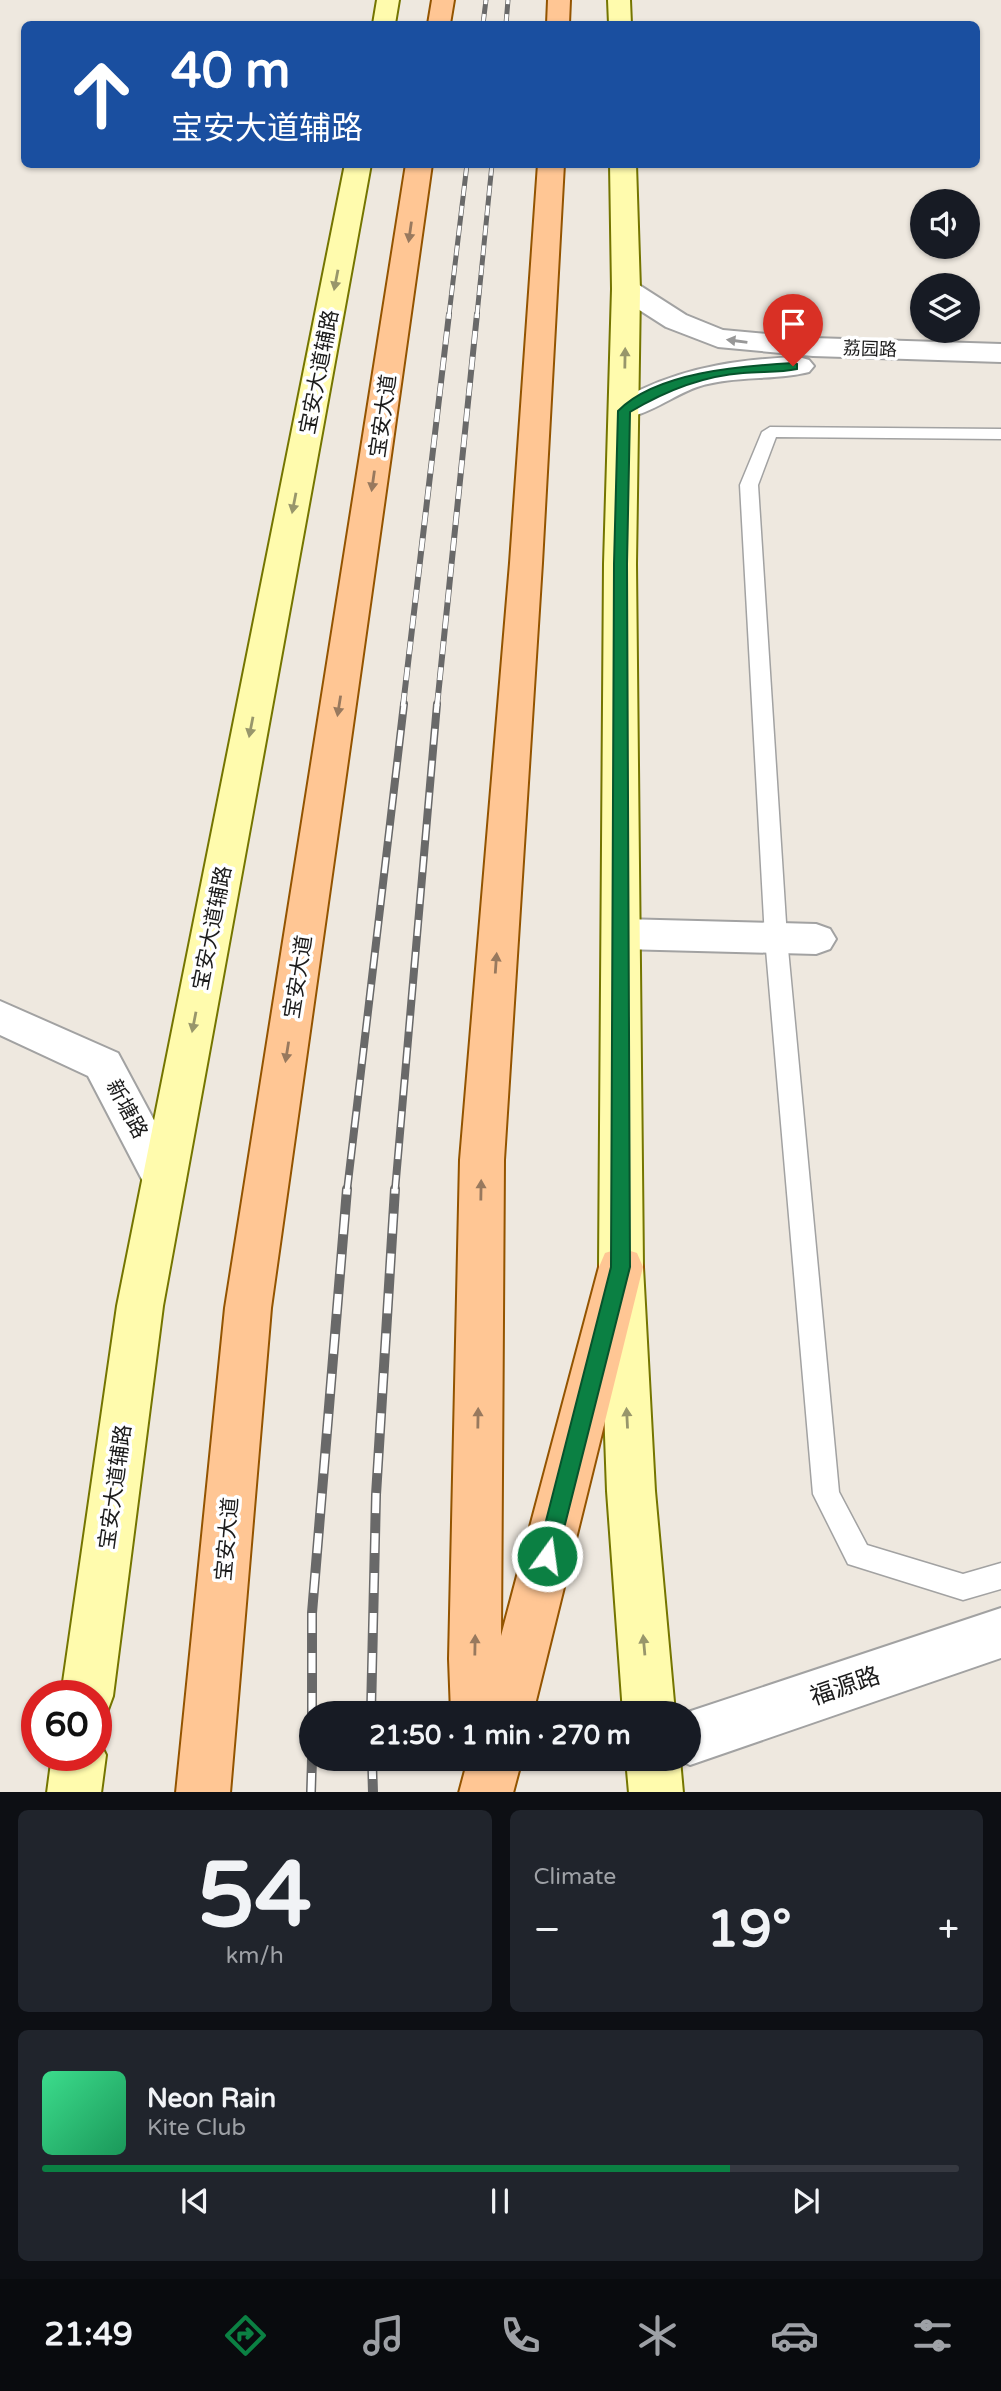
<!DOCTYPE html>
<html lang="en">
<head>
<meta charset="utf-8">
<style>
  :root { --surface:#171b24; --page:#20242c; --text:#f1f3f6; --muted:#9ea1a6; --line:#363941; --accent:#0b8043 }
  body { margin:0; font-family:"Varela Round","Noto Sans SC",sans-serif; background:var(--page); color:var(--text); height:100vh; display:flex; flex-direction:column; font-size:26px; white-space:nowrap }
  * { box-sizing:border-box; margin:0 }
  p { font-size:23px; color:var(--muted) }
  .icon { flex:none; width:38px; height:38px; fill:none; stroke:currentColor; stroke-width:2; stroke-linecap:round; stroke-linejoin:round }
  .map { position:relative; height:1792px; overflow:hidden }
  .side { display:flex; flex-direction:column; gap:18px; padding:18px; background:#0d0f14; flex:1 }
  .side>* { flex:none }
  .guide { position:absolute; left:21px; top:21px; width:959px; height:147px; border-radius:10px; box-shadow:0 2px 5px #0004; background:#1a4fa0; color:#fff; overflow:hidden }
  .fabs { position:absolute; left:910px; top:189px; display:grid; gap:14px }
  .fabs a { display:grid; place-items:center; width:70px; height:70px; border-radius:50%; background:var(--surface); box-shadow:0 2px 5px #0004; font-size:35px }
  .speed { position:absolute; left:21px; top:1680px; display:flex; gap:14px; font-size:35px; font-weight:700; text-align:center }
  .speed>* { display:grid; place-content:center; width:91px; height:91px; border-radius:50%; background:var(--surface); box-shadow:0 2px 5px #0004; line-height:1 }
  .speed .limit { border:10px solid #d22; background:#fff; color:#111 }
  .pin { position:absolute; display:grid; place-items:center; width:60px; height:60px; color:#fff; margin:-72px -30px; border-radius:50% 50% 50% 0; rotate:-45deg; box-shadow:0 0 7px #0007 }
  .pin .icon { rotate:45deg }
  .me { position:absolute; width:77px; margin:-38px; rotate:14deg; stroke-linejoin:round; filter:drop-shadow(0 0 5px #0008) }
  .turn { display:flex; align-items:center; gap:24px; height:147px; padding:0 35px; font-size:32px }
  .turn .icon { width:91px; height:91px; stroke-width:2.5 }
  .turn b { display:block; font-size:49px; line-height:60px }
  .big { font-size:52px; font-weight:700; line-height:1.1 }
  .side .tile { flex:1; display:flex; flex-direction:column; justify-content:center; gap:10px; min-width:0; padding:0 24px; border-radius:10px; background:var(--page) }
  .side .dial { align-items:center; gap:0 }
  .dial b { font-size:91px; line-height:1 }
  .song { display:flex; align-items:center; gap:21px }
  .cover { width:84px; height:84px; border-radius:10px; background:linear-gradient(135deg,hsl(150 70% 55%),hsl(150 70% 35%)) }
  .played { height:7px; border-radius:4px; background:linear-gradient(90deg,var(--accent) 75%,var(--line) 75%) }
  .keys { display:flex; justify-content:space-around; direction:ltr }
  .heat { display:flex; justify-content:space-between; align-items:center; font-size:38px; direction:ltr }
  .side .tiles { flex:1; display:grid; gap:18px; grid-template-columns:1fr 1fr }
  .tile:last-child { grid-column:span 2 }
  .trip { position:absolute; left:299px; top:1701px; width:402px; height:70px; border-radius:35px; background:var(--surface); box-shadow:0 2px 5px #0004; font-weight:700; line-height:70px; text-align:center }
  .menu { display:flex; height:112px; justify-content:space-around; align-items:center; background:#090b0e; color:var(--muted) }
  .menu .icon { width:49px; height:49px }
  .menu .active { color:var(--accent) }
  .menu b { font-size:32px; color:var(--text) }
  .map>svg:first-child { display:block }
</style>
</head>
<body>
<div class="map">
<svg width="1001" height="1793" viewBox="0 0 1001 1793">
  <rect width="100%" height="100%" fill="#eee8df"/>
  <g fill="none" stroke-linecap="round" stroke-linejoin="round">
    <g stroke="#a2a2a2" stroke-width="3">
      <path id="service" d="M770,427L1001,429V439L776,437L758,485L787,938L839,1492L867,1545L963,1574L1001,1563V1589L963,1600L848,1564L813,1494L765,938L740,485L762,432Z"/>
    </g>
    <g stroke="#a2a2a2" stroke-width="4">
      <path id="minor" d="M622,919L816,924L830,929L836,939L830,949L816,954L622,949L608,944L602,934L608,924Z
        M1001,1608V1658L690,1765L676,1759H690V1713H685Z"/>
    </g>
    <g stroke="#a2a2a2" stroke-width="4">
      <path id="tertiary" d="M626,281L636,283L686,315L723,330L813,338L1001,344V362L813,356L718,347L666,327L616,295L612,289L616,283Z
        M799,357L809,360L814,366L809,372C773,381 734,375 697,387C673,395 638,423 613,417L609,411C616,401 629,395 640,390C691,366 743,359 799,357Z
        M0,1001L118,1053L186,1180L179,1193L164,1198L149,1193L88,1076L0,1035Z"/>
    </g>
    <g stroke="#747500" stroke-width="4">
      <path id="secondary" d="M377,0H399L395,24H373Z
        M608,0H630L631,24H609Z
        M345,164H371L163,1306L113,1696L106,1715L96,1718V1696H61L117,1306Z
        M610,164H636L640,289L636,564L643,1267L655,1491L675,1713H623L607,1491L599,1267L604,564L612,289Z
        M96,1735L106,1755L101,1793H47L52,1755H96Z
        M626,1759H680L683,1793H629Z"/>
    </g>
    <g stroke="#935400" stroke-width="4">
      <path id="primary" d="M432,0H454L450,24H428Z
        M548,0H570L569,24H547Z
        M406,164H432L271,1308L230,1793H176L225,1308Z
        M538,164H564L542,563L504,1160L501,1636L599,1267L605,1253L621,1248L637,1253L643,1267L533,1713H451L449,1659L460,1160L510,563Z
        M468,1759H522L513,1793H459Z"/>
    </g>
    <use href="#service" fill="#fff" fill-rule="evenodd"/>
    <use href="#minor" fill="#fff" fill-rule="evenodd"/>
    <use href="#tertiary" fill="#fff" fill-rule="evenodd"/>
    <use href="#secondary" fill="#fffbad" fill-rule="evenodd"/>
    <use href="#primary" fill="#ffc694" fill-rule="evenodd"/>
    <g stroke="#696969" stroke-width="5">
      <path id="rail-far3" d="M483,24L486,0
        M506,24L508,0
        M449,315L467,164
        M477,315L492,164"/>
    </g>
    <g stroke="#696969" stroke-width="6">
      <path id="rail-far2" d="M403,706L449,314
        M437,706L477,314"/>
    </g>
    <g stroke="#696969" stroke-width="8">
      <path id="rail-far1" d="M347,1191L404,704
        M395,1191L437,704"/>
    </g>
    <g stroke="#696969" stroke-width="10">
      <path id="rail" d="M312,1713V1613L347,1189
        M371,1713L376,1495L395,1189
        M372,1759L373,1793
        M311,1793L312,1759"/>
    </g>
    <use href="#rail-far3" stroke="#fff" stroke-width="3.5" stroke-dasharray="10" stroke-linecap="butt"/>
    <use href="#rail-far2" stroke="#fff" stroke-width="4.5" stroke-dasharray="13" stroke-linecap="butt"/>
    <use href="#rail-far1" stroke="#fff" stroke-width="5" stroke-dasharray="16" stroke-linecap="butt"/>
    <use href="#rail" stroke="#fff" stroke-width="7" stroke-dasharray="20" stroke-linecap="butt"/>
  </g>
  <defs><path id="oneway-solid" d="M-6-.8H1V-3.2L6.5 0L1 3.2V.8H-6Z" transform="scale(1.75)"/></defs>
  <g fill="#98795e">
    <use href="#oneway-solid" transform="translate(410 232) rotate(98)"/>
    <use href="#oneway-solid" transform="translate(373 481) rotate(98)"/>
    <use href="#oneway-solid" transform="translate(339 706) rotate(99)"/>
    <use href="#oneway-solid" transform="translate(496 963) rotate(-86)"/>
    <use href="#oneway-solid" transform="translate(287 1052) rotate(99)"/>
    <use href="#oneway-solid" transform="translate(481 1190) rotate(-89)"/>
    <use href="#oneway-solid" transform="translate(478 1418) rotate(-89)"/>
    <use href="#oneway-solid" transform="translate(475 1645) rotate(-89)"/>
  </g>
  <g fill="#98966b">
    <use href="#oneway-solid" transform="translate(336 280) rotate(101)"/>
    <use href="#oneway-solid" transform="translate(625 358) rotate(-89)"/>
    <use href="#oneway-solid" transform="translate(294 503) rotate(101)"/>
    <use href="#oneway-solid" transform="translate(251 727) rotate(101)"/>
    <use href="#oneway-solid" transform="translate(194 1022) rotate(101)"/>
    <use href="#oneway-solid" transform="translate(627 1418) rotate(-93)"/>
    <use href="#oneway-solid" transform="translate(644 1645) rotate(-95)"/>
  </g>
  <use fill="#989898" href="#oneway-solid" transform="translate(737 341) rotate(-172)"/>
  <path fill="#0b8043" stroke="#07532c" stroke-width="2" d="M793,363L797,364V369C779,373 760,371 743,373C702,376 665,391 630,412L627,564L630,1267L557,1556L554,1563L547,1566L540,1563L537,1556L611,1267L614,564L618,411C656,372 741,366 793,363Z"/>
  <g text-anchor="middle" stroke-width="7" stroke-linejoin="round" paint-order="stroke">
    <g font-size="18" fill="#1b1b1b" stroke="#fff">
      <text transform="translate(870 349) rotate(2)" y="6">荔园路</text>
    </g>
    <g font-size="21" fill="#1b1b1b" stroke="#fff">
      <text transform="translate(319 372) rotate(-79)" y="7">宝安大道辅路</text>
      <text transform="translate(383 416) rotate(-82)" y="7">宝安大道</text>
      <text transform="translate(212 928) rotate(-79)" y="7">宝安大道辅路</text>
      <text transform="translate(298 977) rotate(-81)" y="7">宝安大道</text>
      <text transform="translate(127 1109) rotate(62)" y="7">新塘路</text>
      <text transform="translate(115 1487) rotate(-82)" y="7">宝安大道辅路</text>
      <text transform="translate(227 1539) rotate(-85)" y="7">宝安大道</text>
    </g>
    <g font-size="24" fill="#1b1b1b" stroke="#fff">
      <text transform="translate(845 1686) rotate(-19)" y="8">福源路</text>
    </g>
  </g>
</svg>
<div class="fabs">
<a><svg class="icon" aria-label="sound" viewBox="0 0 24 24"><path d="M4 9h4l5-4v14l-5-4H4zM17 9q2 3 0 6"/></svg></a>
<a><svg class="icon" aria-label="layers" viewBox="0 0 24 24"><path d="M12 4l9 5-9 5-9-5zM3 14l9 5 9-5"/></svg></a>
</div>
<div class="speed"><div class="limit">60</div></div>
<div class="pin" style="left:793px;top:366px;background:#d93025"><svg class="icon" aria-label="arrive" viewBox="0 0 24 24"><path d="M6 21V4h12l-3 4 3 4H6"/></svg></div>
<svg class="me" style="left:547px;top:1556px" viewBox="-20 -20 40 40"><circle r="17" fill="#0b8043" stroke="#fff" stroke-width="3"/><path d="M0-11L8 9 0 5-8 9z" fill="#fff"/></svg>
<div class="trip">21:50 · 1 min · 270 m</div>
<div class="guide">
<div class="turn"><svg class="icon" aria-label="ahead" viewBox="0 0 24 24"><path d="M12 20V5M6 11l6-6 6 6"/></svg><div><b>40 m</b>宝安大道辅路</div></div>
</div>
</div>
<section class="side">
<div class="tiles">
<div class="tile dial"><b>54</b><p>km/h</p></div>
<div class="tile"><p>Climate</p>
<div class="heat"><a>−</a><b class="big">19°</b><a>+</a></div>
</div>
<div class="tile">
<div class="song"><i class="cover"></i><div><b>Neon Rain</b><p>Kite Club</p></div></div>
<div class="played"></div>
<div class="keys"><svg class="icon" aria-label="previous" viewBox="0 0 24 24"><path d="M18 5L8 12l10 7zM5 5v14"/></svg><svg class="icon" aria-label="pause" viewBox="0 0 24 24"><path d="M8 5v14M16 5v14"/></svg><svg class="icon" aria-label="next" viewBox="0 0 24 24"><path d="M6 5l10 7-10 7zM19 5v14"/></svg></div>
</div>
</div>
</section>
<nav class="menu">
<b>21:49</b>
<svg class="icon active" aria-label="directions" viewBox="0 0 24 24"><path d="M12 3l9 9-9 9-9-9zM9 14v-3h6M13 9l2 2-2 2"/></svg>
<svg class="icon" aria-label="music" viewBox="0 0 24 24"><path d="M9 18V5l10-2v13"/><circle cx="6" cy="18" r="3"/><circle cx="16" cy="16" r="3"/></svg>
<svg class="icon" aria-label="phone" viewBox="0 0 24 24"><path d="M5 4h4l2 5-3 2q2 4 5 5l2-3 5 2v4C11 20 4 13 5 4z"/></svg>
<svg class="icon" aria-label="climate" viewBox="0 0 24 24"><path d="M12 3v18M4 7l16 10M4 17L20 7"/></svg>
<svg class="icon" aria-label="car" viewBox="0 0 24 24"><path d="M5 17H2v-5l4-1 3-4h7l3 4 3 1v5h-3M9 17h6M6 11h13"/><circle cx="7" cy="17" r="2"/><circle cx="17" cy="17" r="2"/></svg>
<svg class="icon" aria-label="filters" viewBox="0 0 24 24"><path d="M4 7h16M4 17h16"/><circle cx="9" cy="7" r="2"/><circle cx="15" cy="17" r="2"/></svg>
</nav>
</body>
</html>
